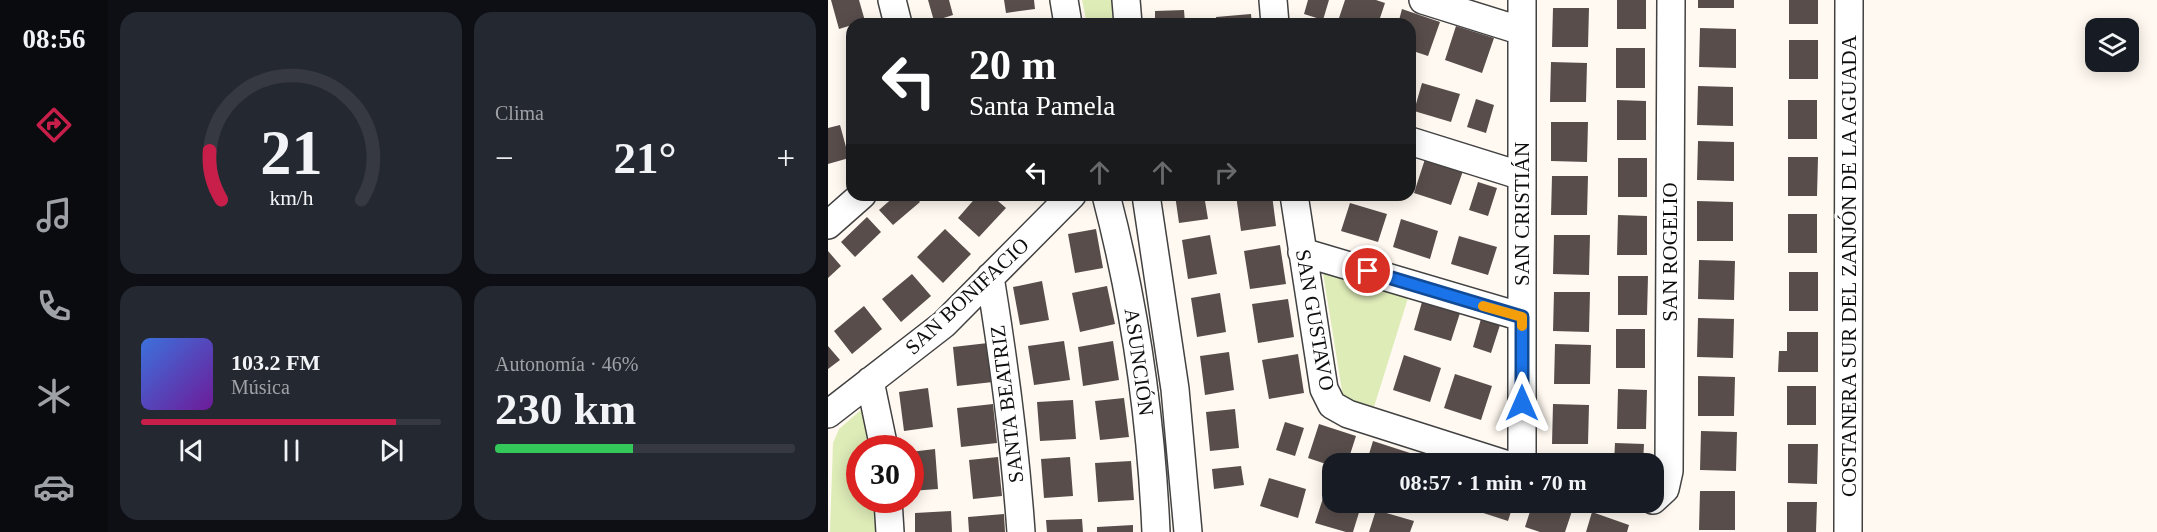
<!DOCTYPE html>
<html lang="es">
<head>
<meta charset="utf-8">
<style>
  :root { --surface:#171b24; --page:#242831; --text:#f1f3f6; --muted:#9ea1a6; --line:#363941; --accent:#c71f4a }
  body { margin:0; font-family:"Times New Roman",serif; background:var(--page); color:var(--text); height:100vh; display:flex; flex-direction:column; font-size:22px; white-space:nowrap }
  * { box-sizing:border-box; margin:0 }
  p { font-size:20px; color:var(--muted) }
  .icon { flex:none; width:33px; height:33px; fill:none; stroke:currentColor; stroke-width:2; stroke-linecap:round; stroke-linejoin:round }
  .map { position:relative; flex:1; overflow:hidden }
  .details { display:flex; flex-direction:column; gap:12px; padding:12px; background:#0d0f14; width:720px }
  .details>* { flex:none }
  .banner { position:absolute; left:18px; top:18px; width:570px; height:183px; border-radius:18px; box-shadow:0 3px 15px #0003; background:#202124; color:#fff; overflow:hidden }
  .tools { position:absolute; left:1257px; top:18px; display:grid; gap:12px }
  .tools a { display:grid; place-items:center; width:54px; height:54px; border-radius:12px; background:var(--surface); box-shadow:0 3px 15px #0003; font-size:30px }
  .speed { position:absolute; left:18px; top:435px; display:flex; gap:12px; font-size:30px; font-weight:700; text-align:center }
  .speed>* { display:grid; place-content:center; width:78px; height:78px; border-radius:50%; background:var(--surface); box-shadow:0 3px 15px #0003; line-height:1 }
  .speed .limit { border:9px solid #d22; background:#fff; color:#111 }
  .pin { position:absolute; display:grid; place-items:center; width:51px; height:51px; color:#fff; margin:-26px; border:3px solid #fff; border-radius:50%; box-shadow:0 2px 6px #0007 }
  .me { position:absolute; width:66px; margin:-33px; rotate:0deg; stroke-linejoin:round; filter:drop-shadow(0 0 4px #0008) }
  .turn { display:flex; align-items:center; gap:21px; height:126px; padding:0 24px; font-size:27px }
  .turn .icon { width:78px; height:78px; stroke-width:2.5 }
  .turn b { display:block; font-size:42px; line-height:51px }
  .lanes { display:flex; align-items:center; height:57px; padding:0 24px; background:#0003; justify-content:center; gap:30px; direction:ltr }
  .lanes .off { opacity:.35 }
  .big { font-size:45px; font-weight:700; line-height:1.1 }
  .details .card { flex:1; display:flex; flex-direction:column; justify-content:center; gap:9px; min-width:0; padding:0 21px; border-radius:18px; background:var(--page) }
  .details .dial { align-items:center; gap:0 }
  .dial svg { height:156px; overflow:visible; fill:none; stroke:var(--line); stroke-width:7; stroke-linecap:round; text-anchor:middle }
  .dial text { fill:var(--text); stroke:none }
  .song { display:flex; align-items:center; gap:18px }
  .cover { width:72px; height:72px; border-radius:9px; background:linear-gradient(135deg,hsl(220 70% 55%),hsl(280 70% 35%)) }
  .played { height:6px; border-radius:3px; background:linear-gradient(90deg,var(--accent) 85%,var(--line) 85%) }
  .keys { display:flex; justify-content:space-around; direction:ltr }
  .heat { display:flex; justify-content:space-between; align-items:center; font-size:33px; direction:ltr }
  .charge { height:9px; border-radius:4px; background:linear-gradient(90deg,#34c759 46%,var(--line) 0) }
  .details .tiles { flex:1; display:grid; gap:12px; grid-template-columns:repeat(2,1fr) }
  .trip { position:absolute; left:494px; top:453px; width:342px; height:60px; border-radius:18px; background:var(--surface); box-shadow:0 3px 15px #0003; font-weight:700; line-height:60px; text-align:center }
  main { display:flex; flex:1; min-height:0 }
  .menu { display:flex; flex-direction:column; width:108px; justify-content:space-around; align-items:center; background:#090b0e; color:var(--muted) }
  .menu .icon { width:42px; height:42px }
  .menu .active { color:var(--accent) }
  .menu b { font-size:27px; color:var(--text) }
  .map>svg:first-child { display:block }
</style>
</head>
<body>
<main>
<nav class="menu">
<b>08:56</b>
<svg class="icon active" aria-label="directions" viewBox="0 0 24 24"><path d="M12 3l9 9-9 9-9-9zM9 14v-3h6M13 9l2 2-2 2"/></svg>
<svg class="icon" aria-label="music" viewBox="0 0 24 24"><path d="M9 18V5l10-2v13"/><circle cx="6" cy="18" r="3"/><circle cx="16" cy="16" r="3"/></svg>
<svg class="icon" aria-label="phone" viewBox="0 0 24 24"><path d="M5 4h4l2 5-3 2q2 4 5 5l2-3 5 2v4C11 20 4 13 5 4z"/></svg>
<svg class="icon" aria-label="climate" viewBox="0 0 24 24"><path d="M12 3v18M4 7l16 10M4 17L20 7"/></svg>
<svg class="icon" aria-label="car" viewBox="0 0 24 24"><path d="M5 17H2v-5l4-1 3-4h7l3 4 3 1v5h-3M9 17h6M6 11h13"/><circle cx="7" cy="17" r="2"/><circle cx="17" cy="17" r="2"/></svg>
</nav>
<section class="details">
<div class="tiles">
<div class="card dial"><svg viewBox="0 0 100 80">
<path d="M14 69A42 42 0 1 1 86 69"/>
<path d="M14 69A42 42 0 0 1 8 44" stroke="#c71f4a"/>
<text x="50" y="56" font-size="32" font-weight="700">21</text>
<text x="50" y="72" font-size="11">km/h</text>
</svg></div>
<div class="card"><p>Clima</p>
<div class="heat"><a>−</a><b class="big">21°</b><a>+</a></div>
</div>
<div class="card">
<div class="song"><i class="cover"></i><div><b>103.2 FM</b><p>Música</p></div></div>
<div class="played"></div>
<div class="keys"><svg class="icon" aria-label="previous" viewBox="0 0 24 24"><path d="M18 5L8 12l10 7zM5 5v14"/></svg><svg class="icon" aria-label="pause" viewBox="0 0 24 24"><path d="M8 5v14M16 5v14"/></svg><svg class="icon" aria-label="next" viewBox="0 0 24 24"><path d="M6 5l10 7-10 7zM19 5v14"/></svg></div>
</div>
<div class="card"><p>Autonomía · 46%</p><b class="big">230 km</b><div class="charge"></div></div>
</div>
</section>
<div class="map">
<svg width="1329" height="532" viewBox="0 0 1329 532">
  <rect width="100%" height="100%" fill="#fff9f1"/>
  <path fill="#deecb8" d="M254,0H291L292,24H259Z
    M495,273L580,298L546,407L515,397Z
    M34,409L46,448H32V500H50L53,532H2L5,443L11,429Z"/>
  <path fill="#584d4b" d="M3,0H31L37,21L11,29Z
    M100,0H121L125,15L106,21Z
    M176,0H206L207,9L178,13Z
    M480,0H501L495,20L476,14Z
    M517,0H548L557,3L550,24H509Z
    M789,0H818V29H789Z
    M870,0H906V8H870Z
    M961,0H990V24H961Z
    M725,8H761L760,47H724Z
    M574,9L612,22L600,56L582,50V24H570Z
    M356,10L357,24H327V11Z
    M423,14L424,24H388V17Z
    M207,18L208,24H179V23Z
    M628,26L666,38L654,73L617,60Z
    M872,28L908,29V68L871,67Z
    M961,40H990V79H961Z
    M788,48H817V88H788Z
    M723,62L759,63L758,102H722Z
    M594,83L632,94L623,122L586,111Z
    M870,86L905,87V126L869,125Z
    M648,99L666,105L658,133L639,127Z
    M789,100L818,101V140H789Z
    M960,100H989V139H960Z
    M723,122H760L759,162L723,161Z
    M12,125L21,158L0,164V128Z
    M870,141L906,142V181L869,180Z
    M960,157H990L989,196H960Z
    M790,158H819V197H790Z
    M597,159L635,171L623,205L586,193Z
    M724,176H760L759,215H723Z
    M650,182L669,188L660,216L641,210Z
    M68,195H86L92,202L65,225L51,210Z
    M150,195H163L178,208L151,237L130,218Z
    M347,195H376L380,219L351,223Z
    M408,195H444L448,226L413,231Z
    M869,201L905,202V241H869Z
    M522,203L559,214L550,242L513,231Z
    M960,214H989V253H960Z
    M790,215L819,216V255H789Z
    M39,217L53,232L27,257L13,242Z
    M573,219L610,231L602,259L565,247Z
    M117,229L143,254L115,283L89,257Z
    M268,229L275,268L247,273L240,234Z
    M382,235L389,274L360,279L354,240Z
    M726,235H762L761,275L725,274Z
    M631,236L669,247L660,275L623,264Z
    M452,245L458,284L422,289L416,251Z
    M0,251L13,266L0,278Z
    M871,260L907,261L906,300L870,299Z
    M961,272H990V311H961Z
    M84,274L103,296L73,322L54,299Z
    M790,276H820L819,315H790Z
    M214,281L221,320L192,325L185,287Z
    M279,286L287,324L252,332L244,293Z
    M726,292H762L761,332L725,331Z
    M392,293L398,332L369,337L363,298Z
    M460,299L466,337L430,343L424,304Z
    M594,302L632,313L623,341L586,330Z
    M36,306L54,329L24,354L6,331Z
    M870,318L906,319L905,358L869,357Z
    M653,319L672,325L663,353L645,347Z
    M788,329H817V368H788Z
    M959,332H990V372H950L951,351H959Z
    M236,341L242,380L206,385L200,346Z
    M285,341L291,380L255,386L250,347Z
    M160,343L165,382L129,386L125,347Z
    M727,344L763,345L762,384H726Z
    M0,346L12,360L0,369Z
    M401,352L406,390L377,395L372,356Z
    M470,354L476,393L441,399L434,360Z
    M576,355L613,368L602,402L565,390Z
    M627,374L664,386L653,420L616,408Z
    M870,376L907,377L906,416H870Z
    M959,386H988V425H959Z
    M100,388L105,427L76,431L71,392Z
    M790,389L819,390L818,429H789Z
    M296,398L301,437L272,440L267,401Z
    M245,400L248,439L212,441L209,402Z
    M165,404L169,443L133,447L129,408Z
    M725,404L761,405L760,444H724Z
    M407,409L411,448L382,451L378,412Z
    M457,422L476,428L467,456L448,450Z
    M491,424L528,436L519,464H504V466L480,458Z
    M873,431L909,432L908,471L872,470Z
    M545,441L582,453L579,464H538Z
    M787,443L816,444L815,464L786,463Z
    M960,444H990L989,484L960,483Z
    M107,449L110,489L82,491V452Z
    M170,457L174,496L145,499L141,460Z
    M242,457L245,496L216,498L213,459Z
    M303,461L306,500L270,502L267,463Z
    M413,466L416,485L386,489L384,469Z
    M441,478L478,489L470,518L432,506Z
    M872,491H907V530H871Z
    M496,495L504,497V502H522L533,506L525,532H518L487,523Z
    M645,502H686L680,521L643,509Z
    M705,502H738L746,505L737,532H712L697,527Z
    M959,502H989L988,532H959Z
    M548,510L586,521L582,532H541Z
    M123,511L124,532H87V513Z
    M764,512L801,525L799,532H758Z
    M176,514L177,532H141L140,517Z
    M254,519L255,532H219L218,520Z
    M305,525V532H269V527Z"/>
  <g fill="none" stroke-linecap="round" stroke-linejoin="round">
    <g stroke="#424242" stroke-width="30">
      <path id="minor" d="M64,0L70,24
        M236,0L240,24
        M298,0L300,24
        M445,0L447,24
        M595,0L694,31
        M582,141L694,176
        M278,195C307,306 323,418 328,532
        M318,195L347,389L360,532
        M466,195L496,389L504,405L520,414L677,464
        M0,225L34,195
        M474,252L694,317
        M162,277C176,362 187,446 193,532
        M42,381L56,448
        M0,414L116,324L244,195
        M694,464V0
        M60,500L62,532
        M825,500L837,489L841,471L843,0
        M1020,532L1021,0"/>
    </g>
    <use href="#minor" stroke="#fff" stroke-width="27"/>
  </g>
  <g fill="none" stroke-linecap="round" stroke-linejoin="round">
    <g stroke="#114b97" stroke-width="15">
      <path id="route" d="M540,271L694,317V403"/>
    </g>
    <use href="#route" stroke="#1a73e8" stroke-width="10"/>
    <path stroke="#f59e0b" stroke-width="10" d="M655,306L694,317V326"/>
  </g>
  <g text-anchor="middle" stroke-width="6" stroke-linejoin="round" paint-order="stroke">
    <g font-size="21" fill="#0f0f0f" stroke="#fff">
      <text transform="translate(694 214) rotate(-90)" y="7">SAN CRISTIÁN</text>
      <text transform="translate(842 252) rotate(-90)" y="7">SAN ROGELIO</text>
      <text transform="translate(1021 266) rotate(-90)" y="7">COSTANERA SUR DEL ZANJÓN DE LA AGUADA</text>
      <text transform="translate(139 296) rotate(-43)" y="7">SAN BONIFACIO</text>
      <text transform="translate(487 320) rotate(80)" y="7">SAN GUSTAVO</text>
      <text transform="translate(311 362) rotate(82)" y="7">ASUNCIÓN</text>
      <text transform="translate(179 404) rotate(-97)" y="7">SANTA BEATRIZ</text>
    </g>
  </g>
</svg>
<div class="tools">
<a><svg class="icon" aria-label="layers" viewBox="0 0 24 24"><path d="M12 4l9 5-9 5-9-5zM3 14l9 5 9-5"/></svg></a>
</div>
<div class="speed"><div class="limit">30</div></div>
<div class="pin" style="left:540px;top:271px;background:#d93025"><svg class="icon" aria-label="arrive" viewBox="0 0 24 24"><path d="M6 21V4h12l-3 4 3 4H6"/></svg></div>
<svg class="me" style="left:694px;top:403px" viewBox="-20 -20 40 40"><path d="M0-17L14 15 0 8-14 15z" fill="#1a73e8" stroke="#fff" stroke-width="4"/></svg>
<div class="trip">08:57 · 1 min · 70 m</div>
<div class="banner">
<div class="turn"><svg class="icon" aria-label="left" viewBox="0 0 24 24"><path d="M17 20v-9H6M10 6l-5 5 5 5"/></svg><div><b>20 m</b>Santa Pamela</div></div>
<div class="lanes"><svg class="icon" aria-label="left" viewBox="0 0 24 24"><path d="M17 20v-9H6M10 6l-5 5 5 5"/></svg><svg class="icon off" aria-label="ahead" viewBox="0 0 24 24"><path d="M12 20V5M6 11l6-6 6 6"/></svg><svg class="icon off" aria-label="ahead" viewBox="0 0 24 24"><path d="M12 20V5M6 11l6-6 6 6"/></svg><svg class="icon off" aria-label="right" viewBox="0 0 24 24"><path d="M7 20v-9h11M14 6l5 5-5 5"/></svg></div>
</div>
</div>
</main>
</body>
</html>
